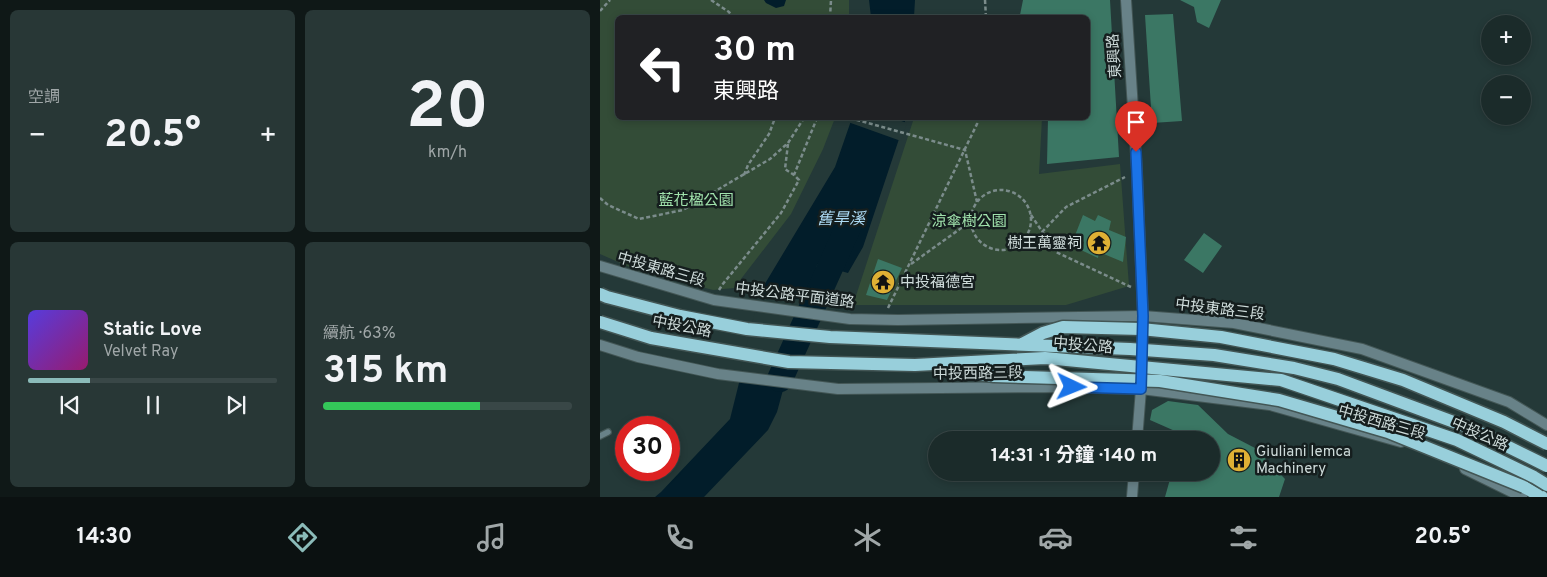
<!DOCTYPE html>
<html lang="zh-TW">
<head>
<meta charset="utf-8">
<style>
  :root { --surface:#1b2b2a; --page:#283736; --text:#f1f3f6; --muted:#a0a7a8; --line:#394747; --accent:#8bbbb9 }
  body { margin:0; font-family:Overpass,"Noto Sans TC",sans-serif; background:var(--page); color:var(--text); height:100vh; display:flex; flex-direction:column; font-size:19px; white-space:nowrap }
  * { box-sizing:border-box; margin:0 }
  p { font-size:16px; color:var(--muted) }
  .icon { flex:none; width:28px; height:28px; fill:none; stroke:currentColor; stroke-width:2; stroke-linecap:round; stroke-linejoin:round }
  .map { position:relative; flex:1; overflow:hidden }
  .drawer { display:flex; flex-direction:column; gap:10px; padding:10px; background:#0f1817; width:600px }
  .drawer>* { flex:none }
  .guide { position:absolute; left:15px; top:15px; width:475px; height:105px; border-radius:8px; box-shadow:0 2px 8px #0003,0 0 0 1px var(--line); background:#202124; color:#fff; overflow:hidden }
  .tools { position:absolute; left:881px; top:15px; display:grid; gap:10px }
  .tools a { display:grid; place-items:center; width:50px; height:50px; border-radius:50%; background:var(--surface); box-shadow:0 2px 8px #0003,0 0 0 1px var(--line); font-size:25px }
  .speed { position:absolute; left:15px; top:416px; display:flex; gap:10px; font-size:25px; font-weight:700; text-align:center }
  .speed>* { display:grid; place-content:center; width:65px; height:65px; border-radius:50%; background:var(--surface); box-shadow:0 2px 8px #0003,0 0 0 1px var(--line); line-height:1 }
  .speed .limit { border:8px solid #d22; background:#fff; color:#111 }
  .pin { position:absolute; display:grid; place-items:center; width:42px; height:42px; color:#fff; margin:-51px -21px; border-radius:50% 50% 50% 0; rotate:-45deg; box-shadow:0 0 5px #0007 }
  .pin .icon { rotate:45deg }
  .me { position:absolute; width:55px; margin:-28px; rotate:92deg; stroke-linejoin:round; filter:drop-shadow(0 0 4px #0008) }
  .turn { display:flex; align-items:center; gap:18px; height:105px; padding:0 15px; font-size:22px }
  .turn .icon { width:65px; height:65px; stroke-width:2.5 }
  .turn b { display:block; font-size:35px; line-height:42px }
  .big { font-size:38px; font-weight:700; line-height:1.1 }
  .drawer .widget { flex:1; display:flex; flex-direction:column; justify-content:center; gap:8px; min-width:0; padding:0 18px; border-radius:8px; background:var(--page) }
  .drawer .dial { align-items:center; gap:0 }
  .dial b { font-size:65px; line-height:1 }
  .song { display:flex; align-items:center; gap:15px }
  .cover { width:60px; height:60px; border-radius:8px; background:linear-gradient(135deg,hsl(250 70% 55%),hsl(320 70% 35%)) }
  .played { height:5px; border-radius:2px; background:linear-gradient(90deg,var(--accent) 25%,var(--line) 25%) }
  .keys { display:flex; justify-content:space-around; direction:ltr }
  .heat { display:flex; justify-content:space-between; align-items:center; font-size:28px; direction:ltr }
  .charge { height:8px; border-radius:4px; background:linear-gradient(90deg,#34c759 63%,var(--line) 0) }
  .drawer .tiles { flex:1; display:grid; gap:10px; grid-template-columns:repeat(2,1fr) }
  .trip { position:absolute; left:328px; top:431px; width:292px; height:50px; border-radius:25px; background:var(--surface); box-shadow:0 2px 8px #0003,0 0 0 1px var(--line); font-weight:700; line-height:50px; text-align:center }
  .menu { display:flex; height:80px; justify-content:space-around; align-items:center; background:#0b1111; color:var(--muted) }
  .menu .icon { width:35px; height:35px }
  .menu .current { color:var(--accent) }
  .menu b { font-size:22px; color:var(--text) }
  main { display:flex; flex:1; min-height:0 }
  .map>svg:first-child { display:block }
</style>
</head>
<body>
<main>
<section class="drawer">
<div class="tiles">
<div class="widget"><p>空調</p>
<div class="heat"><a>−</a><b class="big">20.5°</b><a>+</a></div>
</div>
<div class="widget dial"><b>20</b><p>km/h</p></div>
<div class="widget">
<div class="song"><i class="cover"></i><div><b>Static Love</b><p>Velvet Ray</p></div></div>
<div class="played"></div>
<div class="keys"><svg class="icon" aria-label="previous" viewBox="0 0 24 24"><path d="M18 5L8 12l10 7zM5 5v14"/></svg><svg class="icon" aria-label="pause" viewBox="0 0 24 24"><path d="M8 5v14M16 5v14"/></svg><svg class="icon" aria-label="next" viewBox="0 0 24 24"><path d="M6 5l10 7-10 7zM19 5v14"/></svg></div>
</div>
<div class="widget"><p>續航 · 63%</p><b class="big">315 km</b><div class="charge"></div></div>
</div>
</section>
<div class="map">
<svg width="947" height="497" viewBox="0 0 947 497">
  <rect width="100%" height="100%" fill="#243938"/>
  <path fill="#334c37" d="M0,0H249V17L18,18V118H235L223,149L191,214L134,288L113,290L34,269L0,254Z
    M314,118H442L439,174L520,164L529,286L466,305H253Z"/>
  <path fill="#021d2a" d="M164,0H186L184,6L176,8L166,3Z
    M269,0H315L314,17H271Z
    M252,118H306L263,247L248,273L241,271L246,259L231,248L217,265L177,412L168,430L104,497H55L61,492L130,419L163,287L235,167Z"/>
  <path fill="#243938" d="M249,118H293L307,123L301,141L248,122Z
    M159,296L210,300L187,386L138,379Z"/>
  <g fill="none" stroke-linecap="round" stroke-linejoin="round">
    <path stroke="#021d2a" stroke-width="26" d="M180,379L251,221"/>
  </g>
  <path fill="#3b7764" d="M423,0H510L519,157L447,164L448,118H488V18H439L440,16L420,15Z
    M580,0H621L609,28L597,22L594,7Z
    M573,14L582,121L552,123L545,15Z
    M483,215L495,221L498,215L511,221L509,230L526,237L523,262L499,252L498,258L481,250L484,242L474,238Z
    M604,233L622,246L603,273L584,260Z
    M278,259L302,268L287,300L266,295Z
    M568,401L598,405L628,434L655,448L685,479L679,497H565L572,472H611V440H582L584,435L550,420L552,410Z"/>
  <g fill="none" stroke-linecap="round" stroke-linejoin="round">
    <g stroke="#435655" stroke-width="8">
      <path id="service" d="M0,436L8,432"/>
    </g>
    <g stroke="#435655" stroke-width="12">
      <path id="minor" d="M0,266L114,300L250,319L298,320L543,316L634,323L762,349L909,402L947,425
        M0,345L38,357L118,374L238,389L454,387L541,389L670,405L801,442
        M865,469L922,497"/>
    </g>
    <g stroke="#435655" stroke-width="12">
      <path id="tertiary" d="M526,0L537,171L543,316L541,389L537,440
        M532,497L534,472"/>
    </g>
    <g stroke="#435655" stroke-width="15">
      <path id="primary" d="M924,487L942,497"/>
    </g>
    <path stroke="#7b8c8b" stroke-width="2.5" stroke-dasharray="4 2.5" stroke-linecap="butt" d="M111,0L129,12L133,18
      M385,0L386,18
      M0,11L10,0
      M230,18L231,0
      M250,118L365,150L377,202
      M188,144L185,169L194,175
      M144,175L148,165L169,134L175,118
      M371 220a30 30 0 1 1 60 0a30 30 0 1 1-60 0Z
      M0,198L8,205L39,219L83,210L170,159L188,143L204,118
      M431,215L456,252L531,287
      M442,232L466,207L525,177
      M311,264L371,221
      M119,290L122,285L181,213L199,180L194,175L217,118
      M288,308L377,124L378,118"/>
    <use href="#service" stroke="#688288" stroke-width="5.5"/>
    <use href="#minor" stroke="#688288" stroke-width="10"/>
    <use href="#tertiary" stroke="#688288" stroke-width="10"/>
    <use href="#primary" stroke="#98cfdb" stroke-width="12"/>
    <g stroke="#435655" stroke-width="15" stroke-linecap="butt">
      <path id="primary-bridge" d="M0,294L7,297L80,316L147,329L230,337L530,349L614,355L694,368L738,379L870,428L947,466
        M0,322L51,338L189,362L315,365L445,358L681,380L857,440L934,477L947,485
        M422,344L443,333L463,327L541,329L621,337L734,359L803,380L904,422L947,444
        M344,369L394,376L560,381L679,400L788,432L924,487"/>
    </g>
    <use href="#primary-bridge" stroke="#98cfdb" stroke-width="12"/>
  </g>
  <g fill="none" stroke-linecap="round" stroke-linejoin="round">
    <g stroke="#114b97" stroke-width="12">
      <path id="route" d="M472,387L541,389L543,316L536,152"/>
    </g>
    <use href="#route" stroke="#1a73e8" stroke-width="9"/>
  </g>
  <defs>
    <g id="temple-disc" transform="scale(1.25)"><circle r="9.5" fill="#dfb034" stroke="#151e1e"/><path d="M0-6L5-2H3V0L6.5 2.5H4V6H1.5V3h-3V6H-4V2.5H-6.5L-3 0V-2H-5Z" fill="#111"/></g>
    <g id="building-disc" transform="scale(1.25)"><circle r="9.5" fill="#dfb034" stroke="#151e1e"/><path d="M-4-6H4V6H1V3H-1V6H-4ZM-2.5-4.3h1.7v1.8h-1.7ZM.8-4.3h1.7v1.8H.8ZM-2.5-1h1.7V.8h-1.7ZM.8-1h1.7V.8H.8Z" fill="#111"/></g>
  </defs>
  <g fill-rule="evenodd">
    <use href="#temple-disc" x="499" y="243"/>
    <use href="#temple-disc" x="283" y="282"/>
    <use href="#building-disc" x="639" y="460"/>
  </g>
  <g text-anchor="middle" stroke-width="5" stroke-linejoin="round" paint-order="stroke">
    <g font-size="15" fill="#cedbda" stroke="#151e1e">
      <text transform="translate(514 56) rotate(-94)" y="5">東興路</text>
      <text transform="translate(61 269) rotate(16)" y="5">中投東路三段</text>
      <text transform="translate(195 295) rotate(7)" y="5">中投公路平面道路</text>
      <text transform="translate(620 309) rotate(7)" y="5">中投東路三段</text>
      <text transform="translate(82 326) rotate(11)" y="5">中投公路</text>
      <text transform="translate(483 345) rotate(5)" y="5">中投公路</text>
      <text transform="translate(378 373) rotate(-1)" y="5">中投西路三段</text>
      <text transform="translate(782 422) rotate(16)" y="5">中投西路三段</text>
      <text transform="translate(880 434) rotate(24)" y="5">中投公路</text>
    </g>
    <g font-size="15" fill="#a1e3ad" stroke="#151e1e">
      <text x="96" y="205">藍花楹公園</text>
      <text x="369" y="226">涼傘樹公園</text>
    </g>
    <g font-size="15" fill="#cedbda" stroke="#151e1e" text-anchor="start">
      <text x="482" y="248" text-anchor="end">樹王萬靈祠</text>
      <text x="300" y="287">中投福德宮</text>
      <text x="656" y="456">Giuliani Iemca<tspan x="656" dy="17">Machinery</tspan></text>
    </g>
    <g font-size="16" font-style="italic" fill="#addcf6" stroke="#151e1e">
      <text x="241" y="224">舊旱溪</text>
    </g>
  </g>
</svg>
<div class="tools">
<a>+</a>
<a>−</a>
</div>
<div class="speed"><div class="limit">30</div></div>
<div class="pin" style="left:536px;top:152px;background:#d93025"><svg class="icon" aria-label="arrive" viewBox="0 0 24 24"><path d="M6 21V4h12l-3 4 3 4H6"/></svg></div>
<svg class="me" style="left:472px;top:387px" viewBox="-20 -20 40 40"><path d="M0-17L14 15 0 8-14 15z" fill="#1a73e8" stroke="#fff" stroke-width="4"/></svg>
<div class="trip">14:31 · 1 分鐘 · 140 m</div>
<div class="guide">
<div class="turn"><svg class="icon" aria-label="left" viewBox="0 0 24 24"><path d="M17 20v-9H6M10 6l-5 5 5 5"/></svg><div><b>30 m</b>東興路</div></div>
</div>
</div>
</main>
<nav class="menu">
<b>14:30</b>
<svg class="icon current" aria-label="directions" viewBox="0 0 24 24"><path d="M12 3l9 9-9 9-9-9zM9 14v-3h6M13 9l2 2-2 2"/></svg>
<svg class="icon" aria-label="music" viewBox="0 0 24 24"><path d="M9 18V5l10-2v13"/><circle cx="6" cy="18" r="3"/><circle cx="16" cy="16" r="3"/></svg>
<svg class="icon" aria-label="phone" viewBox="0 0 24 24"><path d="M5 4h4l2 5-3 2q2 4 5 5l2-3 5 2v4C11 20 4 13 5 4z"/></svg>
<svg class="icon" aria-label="climate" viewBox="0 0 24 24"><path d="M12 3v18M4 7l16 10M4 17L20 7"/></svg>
<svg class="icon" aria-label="car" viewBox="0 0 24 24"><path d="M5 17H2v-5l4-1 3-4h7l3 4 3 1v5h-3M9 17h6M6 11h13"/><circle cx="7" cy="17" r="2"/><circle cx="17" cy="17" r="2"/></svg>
<svg class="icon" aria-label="filters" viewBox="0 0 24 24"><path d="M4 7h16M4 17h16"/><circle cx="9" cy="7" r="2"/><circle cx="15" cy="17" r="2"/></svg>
<b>20.5°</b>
</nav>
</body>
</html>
